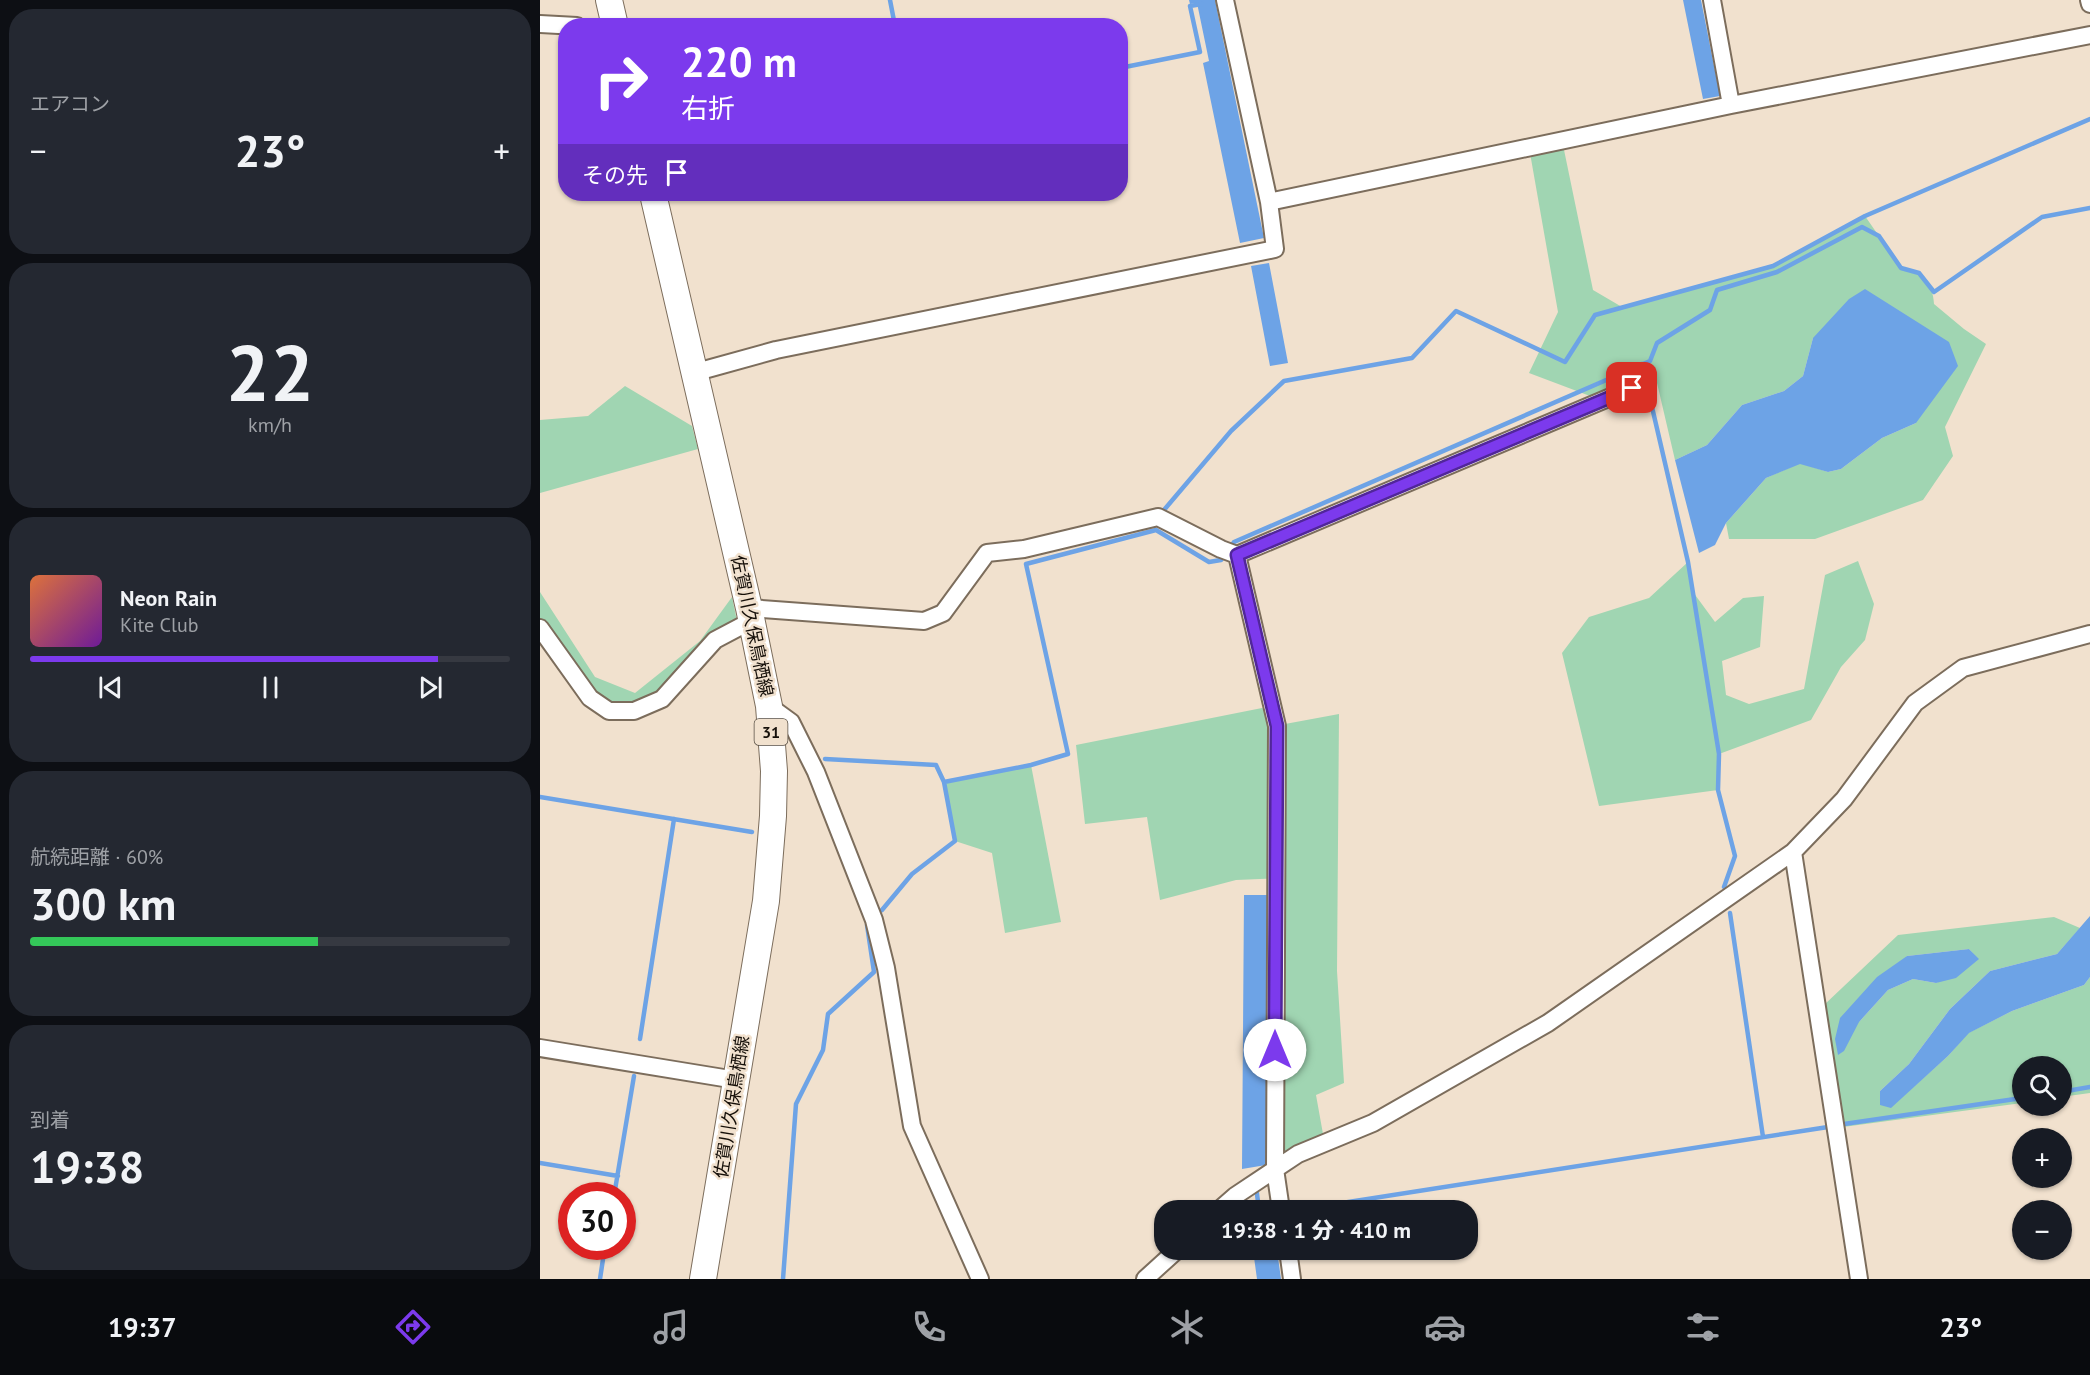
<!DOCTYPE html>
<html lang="ja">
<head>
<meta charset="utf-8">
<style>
  :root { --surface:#171b24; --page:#242831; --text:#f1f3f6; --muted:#9ea1a6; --line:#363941; --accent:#7c3aed }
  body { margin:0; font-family:"PT Sans","Noto Sans JP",sans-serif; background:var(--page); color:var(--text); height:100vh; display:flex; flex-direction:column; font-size:22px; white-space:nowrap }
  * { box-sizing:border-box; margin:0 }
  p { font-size:20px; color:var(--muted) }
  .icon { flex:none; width:33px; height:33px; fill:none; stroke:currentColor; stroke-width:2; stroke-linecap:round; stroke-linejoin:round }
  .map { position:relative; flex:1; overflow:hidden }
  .panel { display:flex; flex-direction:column; gap:9px; padding:9px; background:#0d0f14; width:540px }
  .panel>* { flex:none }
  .banner { position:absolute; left:18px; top:18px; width:570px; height:183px; border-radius:24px; box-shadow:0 2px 4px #0004; background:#7c3aed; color:#fff; overflow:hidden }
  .buttons { position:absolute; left:1472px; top:1056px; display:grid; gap:12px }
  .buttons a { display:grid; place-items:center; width:60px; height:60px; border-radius:50%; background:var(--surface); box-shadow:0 2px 4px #0004; font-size:30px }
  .speed { position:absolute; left:18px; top:1182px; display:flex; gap:12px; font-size:30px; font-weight:700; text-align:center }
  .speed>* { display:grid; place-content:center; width:78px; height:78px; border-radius:50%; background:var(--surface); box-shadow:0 2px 4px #0004; line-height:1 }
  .speed .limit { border:9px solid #d22; background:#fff; color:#111 }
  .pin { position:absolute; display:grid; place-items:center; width:51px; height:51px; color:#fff; margin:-26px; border-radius:12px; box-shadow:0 3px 9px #0006 }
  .me { position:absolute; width:66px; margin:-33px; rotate:0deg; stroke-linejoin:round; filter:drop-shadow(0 0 4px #0008) }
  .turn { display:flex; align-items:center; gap:21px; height:126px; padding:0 24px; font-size:27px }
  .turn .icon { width:78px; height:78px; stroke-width:2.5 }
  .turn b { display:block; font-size:42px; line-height:51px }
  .then { display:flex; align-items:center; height:57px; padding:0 24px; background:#0003; gap:12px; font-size:22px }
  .big { font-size:45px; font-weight:800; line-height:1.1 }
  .panel .widget { flex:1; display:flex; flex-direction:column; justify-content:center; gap:9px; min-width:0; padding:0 21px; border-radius:24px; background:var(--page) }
  .panel .dial { align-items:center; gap:0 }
  .dial b { font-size:78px; line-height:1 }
  .song { display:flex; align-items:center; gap:18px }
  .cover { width:72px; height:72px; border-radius:9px; background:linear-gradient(135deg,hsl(20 70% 55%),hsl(280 70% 35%)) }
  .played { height:6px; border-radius:3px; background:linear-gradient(90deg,var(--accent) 85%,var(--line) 85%) }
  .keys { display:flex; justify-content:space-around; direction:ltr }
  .heat { display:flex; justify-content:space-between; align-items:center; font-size:33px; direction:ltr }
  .charge { height:9px; border-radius:4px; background:linear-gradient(90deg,#34c759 60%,var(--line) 0) }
  .trip { position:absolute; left:614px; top:1200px; width:324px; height:60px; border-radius:24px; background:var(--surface); box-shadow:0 2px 4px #0004; font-weight:800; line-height:60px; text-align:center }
  .tab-bar { display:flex; height:96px; justify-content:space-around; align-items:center; background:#090b0e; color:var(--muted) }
  .tab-bar .icon { width:42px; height:42px }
  .tab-bar .on { color:var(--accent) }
  .tab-bar b { font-size:27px; color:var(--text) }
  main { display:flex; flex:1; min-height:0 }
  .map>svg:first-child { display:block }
</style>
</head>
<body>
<main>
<section class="panel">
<div class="widget"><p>エアコン</p>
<div class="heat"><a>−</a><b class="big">23°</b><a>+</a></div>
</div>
<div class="widget dial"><b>22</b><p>km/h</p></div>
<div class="widget">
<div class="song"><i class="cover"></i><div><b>Neon Rain</b><p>Kite Club</p></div></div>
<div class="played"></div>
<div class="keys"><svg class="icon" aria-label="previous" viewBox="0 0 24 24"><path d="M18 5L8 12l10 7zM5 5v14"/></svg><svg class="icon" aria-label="pause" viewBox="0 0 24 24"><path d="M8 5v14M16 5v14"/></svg><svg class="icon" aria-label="next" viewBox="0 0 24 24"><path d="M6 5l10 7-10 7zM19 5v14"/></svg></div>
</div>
<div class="widget"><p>航続距離 · 60%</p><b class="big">300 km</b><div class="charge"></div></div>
<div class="widget"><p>到着</p><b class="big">19:38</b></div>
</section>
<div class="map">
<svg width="1550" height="1279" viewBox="0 0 1550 1279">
  <rect width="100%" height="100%" fill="#f1e1ce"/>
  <path fill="#a0d5b2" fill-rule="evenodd" d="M1023,145L1053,290L1082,307L1233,266L1325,216L1361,268C1381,273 1393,282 1394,304L1424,329L1446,344L1405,427L1413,456L1383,500L1275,539H1189L1186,523L1226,478L1260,463L1288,472L1301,469L1342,438L1376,423L1273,338L1263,376L1244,391L1202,405L1167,445L1135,460L1117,383L1090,381L1050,396L989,373L1018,312L990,153Z
    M85,386L152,426L158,449L0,493V420L48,416Z
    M1318,561L1334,604L1325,640L1301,667L1271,720L1179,754L1178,790L1059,806L1022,653L1049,617L1109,598L1148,562L1153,592L1175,622L1203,598L1224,596L1220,647L1182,661L1186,695L1209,704L1264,689L1285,575Z
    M0,592L55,677L95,693L160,641L192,597L197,621L118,695L101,704L73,705L52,693L0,622Z
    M722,708L745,724L799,714L797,971L804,1083L776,1095L783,1134L743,1153V878L696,880L620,900L607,817L545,824L536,745Z
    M491,765L521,922L465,933L452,853L415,841L404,782Z
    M1514,917L1540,928L1517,954L1450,971L1410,1009L1369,1064L1340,1091L1351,1107L1408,1056L1428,1033L1472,1011L1544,985L1550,977V1093L1521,1097V1066H1482V1103L1303,1127L1284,1005L1358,935ZM1429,949L1438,959L1427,968L1396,983L1373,979L1348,990L1319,1022L1367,956Z"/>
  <path fill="#6da3e6" d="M649,0H675L724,238L700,243L663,63L669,61L657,3L650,4Z
    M1143,0H1161L1180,96L1163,99Z
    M729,263L748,363L730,366L711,266Z
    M1325,289L1409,342L1418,366L1376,423L1342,438L1301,469L1288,472L1260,464L1226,478L1186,523L1175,545L1159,553L1135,460L1167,445L1202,405L1244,391L1263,376L1273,338L1309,299Z
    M704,895H727L726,1165L702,1169Z
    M1550,916V977L1544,985L1472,1011L1429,1033L1408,1056L1351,1108L1340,1105V1091L1369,1064L1410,1009L1450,971L1517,954Z
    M1429,949L1439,959L1416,978L1396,983L1373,979L1348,990L1319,1022L1304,1051L1298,1055L1295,1039L1300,1018L1337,977L1367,956Z
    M713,1250H737L741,1279H717Z"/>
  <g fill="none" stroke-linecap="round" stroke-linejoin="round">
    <path stroke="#6da3e6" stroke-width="4.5" d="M350,0L355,26
      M580,68L660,52L650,6L662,4
      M1102,364L1148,562L1179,754L1178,790L1195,856L1184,887
      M624,510L691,431L744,381L872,358L916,311L1025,362L1055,315L1233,266L1325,216L1550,119
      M690,548L694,542L1110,361L1117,343L1170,310L1177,290L1237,272L1322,227L1339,236L1361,268L1379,273L1394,292L1502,217L1550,208
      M285,759L396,765L404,782L491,765L528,754L486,564L616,530L669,562L681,560L685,555
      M0,797L212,832
      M342,910L372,874L415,841L404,782
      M1190,913L1223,1137
      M100,1039L134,819
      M1521,1092L1550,1087
      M1304,1124L1482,1098
      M0,1163L78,1176
      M716,1186L719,1210
      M74,1196L94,1076
      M757,1210L1288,1127
      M60,1279L65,1246
      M243,1279L256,1104L283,1050L288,1014L334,972L327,925"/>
    <g stroke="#7c6d5c" stroke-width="20">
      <path id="street" d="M1172,0L1191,105
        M1549,0L1550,4
        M0,24L37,26
        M729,202L1191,105L1550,35
        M153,373L236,350L735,249L729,202L685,0
        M697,555L737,726L735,1169L741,1210
        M209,608L384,621L403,613L447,553L484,549L618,517L681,549L697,555L1092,388
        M0,628L50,698L69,711H94L122,699L175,640L211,621
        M229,706L251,722L276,772L334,920L346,968L372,1126L440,1279
        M1253,852L1319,1279
        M0,1048L196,1080
        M679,1210L695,1196L758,1154L833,1123L1008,1023L1253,852L1304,799L1375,703L1423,668L1550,634
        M748,1250L752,1279
        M605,1279L637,1250"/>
    </g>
    <g stroke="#7c6d5c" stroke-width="28">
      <path id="primary" d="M69,0L75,26
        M113,194L209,608L229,706L234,771L233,816L226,901L163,1279"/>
    </g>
    <use href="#street" stroke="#fff" stroke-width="16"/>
    <use href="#primary" stroke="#fff" stroke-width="26"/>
  </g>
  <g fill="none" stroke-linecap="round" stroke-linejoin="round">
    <g stroke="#51269a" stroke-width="15">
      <path id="route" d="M735,1050L737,726L697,555L1092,388"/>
    </g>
    <use href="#route" stroke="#7c3aed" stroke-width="10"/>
  </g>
  <g text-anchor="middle" stroke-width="5" stroke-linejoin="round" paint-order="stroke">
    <rect fill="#f1e1ce" stroke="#574e44" stroke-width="1.5" x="214.5" y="719" width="33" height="26" rx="4.5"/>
    <g font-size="16" font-weight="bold" fill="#150f09">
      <text x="231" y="738">31</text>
    </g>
    <g font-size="18" fill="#150f09" stroke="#f1e1ce">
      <text transform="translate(212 626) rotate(78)" y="6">佐賀川久保鳥栖線</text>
      <text transform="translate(192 1107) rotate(-81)" y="6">佐賀川久保鳥栖線</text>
    </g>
  </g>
</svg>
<div class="buttons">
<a><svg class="icon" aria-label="search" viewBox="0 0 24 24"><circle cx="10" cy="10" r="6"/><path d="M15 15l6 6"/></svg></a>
<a>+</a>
<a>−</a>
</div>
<div class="speed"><div class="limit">30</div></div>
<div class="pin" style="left:1092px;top:388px;background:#d93025"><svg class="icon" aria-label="arrive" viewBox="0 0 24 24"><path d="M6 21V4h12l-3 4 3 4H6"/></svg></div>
<svg class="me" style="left:735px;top:1050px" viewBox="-20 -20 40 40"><circle r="19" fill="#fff"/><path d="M0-13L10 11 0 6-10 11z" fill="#7c3aed"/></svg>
<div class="trip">19:38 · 1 分 · 410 m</div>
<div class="banner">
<div class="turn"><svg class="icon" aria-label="right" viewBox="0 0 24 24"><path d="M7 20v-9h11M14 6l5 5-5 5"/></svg><div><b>220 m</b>右折</div></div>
<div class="then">その先<svg class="icon" aria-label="arrive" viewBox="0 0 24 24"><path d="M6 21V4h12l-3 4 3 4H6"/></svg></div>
</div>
</div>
</main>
<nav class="tab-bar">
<b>19:37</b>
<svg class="icon on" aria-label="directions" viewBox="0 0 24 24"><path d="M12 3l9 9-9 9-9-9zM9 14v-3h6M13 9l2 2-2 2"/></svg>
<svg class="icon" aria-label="music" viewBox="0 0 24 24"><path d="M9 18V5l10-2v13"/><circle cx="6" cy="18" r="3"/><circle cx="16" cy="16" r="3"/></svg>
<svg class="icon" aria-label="phone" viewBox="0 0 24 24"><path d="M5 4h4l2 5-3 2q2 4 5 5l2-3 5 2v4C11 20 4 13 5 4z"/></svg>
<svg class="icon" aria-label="climate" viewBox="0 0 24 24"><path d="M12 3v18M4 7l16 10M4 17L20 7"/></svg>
<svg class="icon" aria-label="car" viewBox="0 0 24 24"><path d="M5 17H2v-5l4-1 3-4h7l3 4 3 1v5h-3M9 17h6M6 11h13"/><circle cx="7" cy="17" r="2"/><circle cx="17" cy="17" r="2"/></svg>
<svg class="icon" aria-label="filters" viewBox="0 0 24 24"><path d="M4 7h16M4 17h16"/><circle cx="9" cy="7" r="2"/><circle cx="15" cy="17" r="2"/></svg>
<b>23°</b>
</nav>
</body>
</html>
